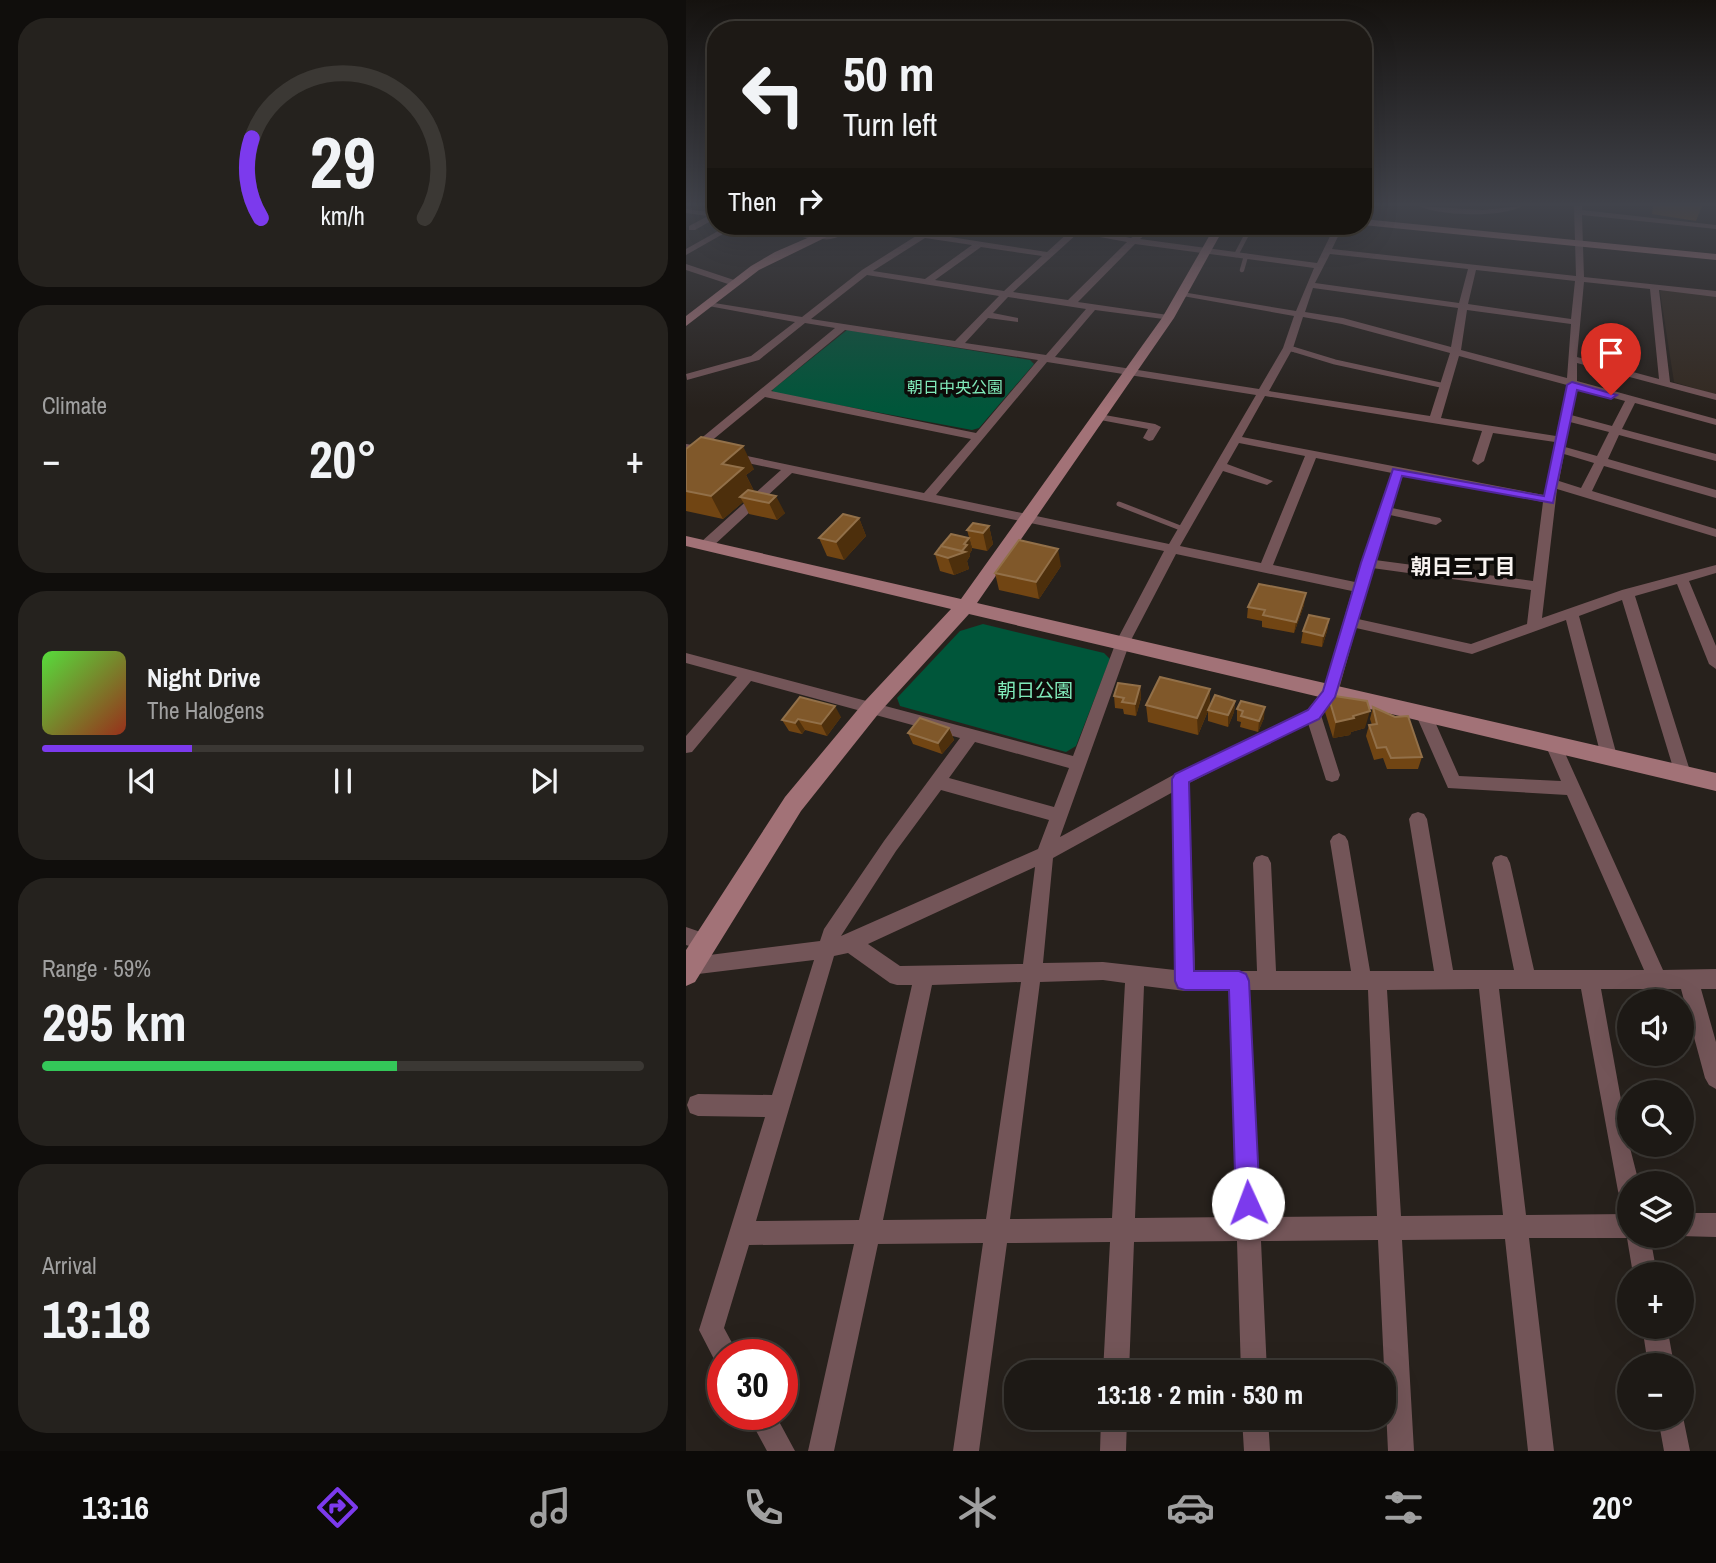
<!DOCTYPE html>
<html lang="en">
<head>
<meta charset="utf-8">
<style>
  :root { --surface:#1d1915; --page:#25221e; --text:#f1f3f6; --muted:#a0a0a0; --line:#3b3834; --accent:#7c3aed }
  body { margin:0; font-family:"Archivo Narrow","Noto Sans JP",sans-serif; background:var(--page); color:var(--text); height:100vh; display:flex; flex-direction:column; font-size:26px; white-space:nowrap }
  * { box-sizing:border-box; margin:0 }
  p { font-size:23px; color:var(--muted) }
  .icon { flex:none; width:38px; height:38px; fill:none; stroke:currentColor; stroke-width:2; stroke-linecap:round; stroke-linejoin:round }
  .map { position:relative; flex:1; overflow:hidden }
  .panel { display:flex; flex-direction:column; gap:18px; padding:18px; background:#100e0c; width:686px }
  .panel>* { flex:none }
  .banner { position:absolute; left:21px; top:21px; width:665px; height:214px; border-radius:28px; box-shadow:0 7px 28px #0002,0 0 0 2px var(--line); background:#1d1915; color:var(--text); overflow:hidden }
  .buttons { position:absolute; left:931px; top:989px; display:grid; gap:14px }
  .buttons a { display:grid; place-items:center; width:77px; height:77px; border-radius:50%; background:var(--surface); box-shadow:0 7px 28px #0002,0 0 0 2px var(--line); font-size:35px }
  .speed { position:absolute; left:21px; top:1339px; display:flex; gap:14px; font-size:35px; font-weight:700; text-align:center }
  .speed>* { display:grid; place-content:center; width:91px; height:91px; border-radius:50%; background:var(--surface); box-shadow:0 7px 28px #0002,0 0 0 2px var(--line); line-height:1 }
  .speed .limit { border:10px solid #d22; background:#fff; color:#111 }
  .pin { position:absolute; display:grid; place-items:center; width:60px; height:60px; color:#fff; margin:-72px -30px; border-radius:50% 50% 50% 0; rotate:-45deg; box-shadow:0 0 7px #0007 }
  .pin .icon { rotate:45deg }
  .me { position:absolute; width:77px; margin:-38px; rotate:358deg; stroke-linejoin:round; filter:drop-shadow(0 0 5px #0008) }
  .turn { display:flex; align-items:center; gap:24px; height:147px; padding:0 21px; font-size:32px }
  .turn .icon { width:91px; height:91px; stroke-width:2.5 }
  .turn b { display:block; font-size:49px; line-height:60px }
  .then { display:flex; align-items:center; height:66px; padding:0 21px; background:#0003; gap:14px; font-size:26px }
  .big { font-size:52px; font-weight:800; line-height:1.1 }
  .panel .card { flex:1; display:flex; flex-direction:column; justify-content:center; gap:10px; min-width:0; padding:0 24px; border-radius:28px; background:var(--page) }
  .panel .dial { align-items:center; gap:0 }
  .dial svg { height:182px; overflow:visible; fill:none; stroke:var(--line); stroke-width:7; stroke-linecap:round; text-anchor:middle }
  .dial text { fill:var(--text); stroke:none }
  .song { display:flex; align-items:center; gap:21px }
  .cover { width:84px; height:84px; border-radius:10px; background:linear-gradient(135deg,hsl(110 70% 55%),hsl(10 70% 35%)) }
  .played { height:7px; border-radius:4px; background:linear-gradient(90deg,var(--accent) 25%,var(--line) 25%) }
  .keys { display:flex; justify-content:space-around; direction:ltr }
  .heat { display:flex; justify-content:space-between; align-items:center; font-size:38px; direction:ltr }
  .charge { height:10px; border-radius:5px; background:linear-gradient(90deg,#34c759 59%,var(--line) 0) }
  .trip { position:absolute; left:318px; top:1360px; width:392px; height:70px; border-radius:28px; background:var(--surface); box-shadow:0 7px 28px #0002,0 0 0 2px var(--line); font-weight:800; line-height:70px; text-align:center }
  .tabs { display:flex; height:112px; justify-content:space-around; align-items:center; background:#0c0a08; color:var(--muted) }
  .tabs .icon { width:49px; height:49px }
  .tabs .on { color:var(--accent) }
  .tabs b { font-size:32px; color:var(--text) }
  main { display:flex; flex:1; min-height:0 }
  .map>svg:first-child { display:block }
</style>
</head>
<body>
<main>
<section class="panel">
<div class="card dial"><svg viewBox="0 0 100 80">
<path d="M14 69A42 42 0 1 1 86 69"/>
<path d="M14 69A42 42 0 0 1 10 34" stroke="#7c3aed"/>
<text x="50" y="56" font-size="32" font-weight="700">29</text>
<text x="50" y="72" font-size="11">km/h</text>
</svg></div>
<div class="card"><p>Climate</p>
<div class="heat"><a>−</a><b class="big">20°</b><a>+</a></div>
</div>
<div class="card">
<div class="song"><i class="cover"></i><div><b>Night Drive</b><p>The Halogens</p></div></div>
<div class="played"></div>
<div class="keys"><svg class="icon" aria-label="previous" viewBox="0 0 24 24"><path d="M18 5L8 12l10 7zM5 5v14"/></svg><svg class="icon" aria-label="pause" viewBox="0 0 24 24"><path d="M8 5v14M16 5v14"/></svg><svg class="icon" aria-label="next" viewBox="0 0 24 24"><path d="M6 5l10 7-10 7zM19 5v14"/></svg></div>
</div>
<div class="card"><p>Range · 59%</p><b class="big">295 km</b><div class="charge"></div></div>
<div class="card"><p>Arrival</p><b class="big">13:18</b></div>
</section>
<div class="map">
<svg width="1030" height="1451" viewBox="0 0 1030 1451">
  <rect width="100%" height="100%" fill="#27211c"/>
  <path fill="#332920" d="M978,290L1030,296V395L988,382L974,291Z"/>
  <path fill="#00563a" d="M161,330L344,360L348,364L293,428L286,430L88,393L86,390Z
    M297,624L418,653L424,659L390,746L380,752L214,706L211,698L274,631Z"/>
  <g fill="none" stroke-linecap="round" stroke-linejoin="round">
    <path stroke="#735558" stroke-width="4.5" d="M277,228L280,226
      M550,255L560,236
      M556,270L560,256
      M602,348L609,350"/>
    <path stroke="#735558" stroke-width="5" d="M603,348L649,362L759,386
      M433,504L497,529"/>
    <path fill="#735558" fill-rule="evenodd" d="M733,206L797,210L836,206C816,218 753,216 733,206Z
      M888,206H896V210L1030,225V229L896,215L898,277L1030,291V297L973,290L984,382L1030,394V400L891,363V381L1030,419V425L949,403L936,429L1030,454V461L933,435L922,459L1030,490V498L918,466L906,491L1030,529V537L871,489L856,618L936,590L1030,565V573L1003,581L1030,646V669L1023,664L991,584L949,596L1005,774L1003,779H991L989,774L936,600L893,616L931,756L929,761H917L915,756L880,620L786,654L670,628L652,693L635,715L654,775L652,780L646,782L640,780L622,723L503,783L509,971H571L567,863L570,857L576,855L582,857L585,863L590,971H665L644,841L647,836L653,833L659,836L662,841L684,971H748L723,819L726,814L732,812L738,814L741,819L767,970H828L806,863L809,857L815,855L821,857L824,863L848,970H958L881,795L762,788L730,715L738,709L746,715L773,776L875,781L859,744L861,740H873L977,970L1030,969V989H1015L1030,1042V1089L1023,1085L1019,1078L995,989H915L943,1144L953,1183H943V1202L935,1199L932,1191L895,989H813L840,1215L943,1214V1236H964L971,1274H947L941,1238H843L868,1451H842L819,1239L716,1240L728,1451H702L692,1240L575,1241L581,1372H555L551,1241L448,1242L443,1372H417L424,1242L321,1243L293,1451H267L297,1243L192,1244L148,1451H122L168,1244L63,1245L38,1328L52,1354H37V1366L30,1363L13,1330L79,1117L12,1116L4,1113L1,1105L4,1097L12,1094L86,1095L128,960L4,975L0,974V958L134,941L138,929L198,841L274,738L65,681L6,752L0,753V736L51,677L0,663V653L387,756L430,642L478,551L106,473L25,548H15V542L95,470L0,450V444L7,445L149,328L119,323L73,360L1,380L0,374L65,356L109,322L17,305L22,302L116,317L176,270L230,236C217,234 183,226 174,228C159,231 146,245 131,237C137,233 145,234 152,232C180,222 207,228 236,233L247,226H256L245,234L361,252L384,231L364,226H380L445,238L461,226H470L454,239L631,263L649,226H657L646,249L890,276ZM392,233L441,242L382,300L327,292ZM239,238L286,245L239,279L187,271ZM449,244L628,268L610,311L496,292L491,295L608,316L597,348L573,389L369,357L409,310L485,320L487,318L482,315L392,302ZM295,247L356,256L318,291L249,280ZM644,254L782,269L773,303L629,283ZM790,270L889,281L885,319L782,304ZM181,275L313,296L269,341L125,319ZM898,282L964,289L973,379L891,357ZM627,288L772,308L765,347L657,318L619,312ZM322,297L400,309L360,355L279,343L302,318L332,322V318L307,313ZM781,310L885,324L881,378L775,350ZM617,317L656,324L764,353L744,416L583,391L607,348ZM159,330L352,360L290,433L85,391ZM773,356L881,385L870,436L755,418ZM361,362L570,395L483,544L250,495ZM891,388L939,401L926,426L885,415ZM579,396L796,431L786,461L792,465L798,461L807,433L869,442L858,495L556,437ZM79,397L285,439L238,493L18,447ZM884,422L923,432L911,456L879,447ZM553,443L619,456L575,563L494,546L537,471L581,485L587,481L541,464ZM878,454L908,463L895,488L873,481ZM630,458L706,473L669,582L587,565ZM717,475L857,502L847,581L689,560L704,515L750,525L756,521L754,518L706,508ZM490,554L666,591L637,691L621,710L489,774L374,837L444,642ZM686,568L845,590L841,624L785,644L672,619ZM289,742L383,768L368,807L263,778ZM255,790L363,820L352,849L155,936L210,851ZM487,792L489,970L417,962L357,963L367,858ZM349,867L337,964L214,966L182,944ZM162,953L204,983L211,985H226L173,1220L70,1221L148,956ZM417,980L439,983L426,1218L324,1219L354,982ZM335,982L300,1219L197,1220L246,985ZM458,986L499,991L543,990L550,1217L449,1218ZM793,989L817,1215L715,1216L701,990ZM563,990H682L691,1216L574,1217Z
      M0,209L30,213V218L9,230H3V226L22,216L0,213Z
      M41,226H51L0,255V249Z
      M71,226H85L129,237L125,239Z
      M0,264L51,281L52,283L45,285L0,270Z
      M413,414L469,424L475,427L467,440L463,441L457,438L462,429L409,419L407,417Z
      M0,927L26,936L29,942L26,948L19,951L0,945Z
      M996,1213H1030V1237L993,1236H996Z
      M956,1326H981L988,1365H962Z
      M996,1412L1004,1451H978L972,1418H996Z
      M61,1414H89L109,1451H81Z
      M415,1418H441L440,1451H414Z
      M556,1418H582L584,1451H558Z"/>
    <path fill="#a27277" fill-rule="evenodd" d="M677,219L1030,254V260L677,225Z
      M149,226H163L73,270L0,326V316L65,266L89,252Z
      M529,226H539L488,318L291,603L1030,773V791L283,614L193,713L115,811L9,982L0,986V950L99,797L179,701L265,609L0,546V536L275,599L476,318Z"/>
  </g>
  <path fill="#714513" d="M967,206H1016L1010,221L966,214Z
    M0,449L68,469L60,475L68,491L99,513L91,520L63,514L57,502L37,519L0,511Z
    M173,518L180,536L158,560L141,556L133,538Z
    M303,526L307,544L301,551L286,548L281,530Z
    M283,538L286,550L284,553V556L281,561L283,569L268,575L254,571L249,554Z
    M375,566L353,599L313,590L309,573Z
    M618,605L608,633L576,627V621L561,618L562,607Z
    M643,619L641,631L636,647L615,643L617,631Z
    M454,686L455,698L450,716L438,714L437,709L429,708L428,696Z
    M642,695L679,728L665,732L664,735L647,738L639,712Z
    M549,701L548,712L542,727L522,721V711L512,735L462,722L460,705L524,704Z
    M687,707L736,757L732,769H701L697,758L688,760L680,736L683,725H686L684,719Z
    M551,709L578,718L572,732L554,727L555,722L551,721Z
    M155,717L141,736L119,730L116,734L103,731L96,720Z
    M263,728L268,740L256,754L227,744L222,733Z"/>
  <path fill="#4d2f0c" d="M57,446L68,469L60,475L68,491L54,497L57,502L37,519L25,496L36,464Z
    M90,496L99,513L91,520L83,503Z
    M173,518L180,536L158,560L150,542Z
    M303,526L307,544L301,551L297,533Z
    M283,538L286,550L284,553V556L281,561L283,569L268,575L262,558L278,544Z
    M372,549L375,566L353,599L350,582Z
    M620,593L618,605L608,633L610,622Z
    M643,619L641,631L636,647L637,636Z
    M454,686L455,698L450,716L449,704Z
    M524,689V706L512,735L511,718Z
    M549,701L548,712L542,727V715Z
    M149,706L155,717L141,736L135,724Z
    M579,707L578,718L572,732L573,721Z
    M684,711L679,728L665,732L664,735L647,738L650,722Z
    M112,719L119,730L116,734L109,723Z
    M263,728L268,740L256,754L252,743Z"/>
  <path fill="#80582a" stroke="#927049" stroke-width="2" d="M15,437L57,446L36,464L57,468L25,496L0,491V449Z
    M62,490L90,496L83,503L54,497Z
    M157,514L173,518L150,542L133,538Z
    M287,523L303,526L297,533L281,530Z
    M265,534L283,538L278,544L281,545L276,551L255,546Z
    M333,540L372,549L350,582L309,573Z
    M255,546L279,552L262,558L249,554Z
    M573,584L620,593L610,622L577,615L579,610L562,607Z
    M623,615L643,619L637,636L617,631Z
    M474,677L524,689L511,718L460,705Z
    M432,683L454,686L449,704L436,702L438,698L428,696Z
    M529,695L549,701L542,715L522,710Z
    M642,695L681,701L684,711L667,716L668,718L650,722Z
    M114,697L149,706L135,724L112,719L109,723L96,720Z
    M555,701L579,707L573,721L555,716L557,711L551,709Z
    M687,707L709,717L722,716L736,757L705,758L700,747L691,748L683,725L691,724Z
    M234,718L263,728L252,743L222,733Z"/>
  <linearGradient id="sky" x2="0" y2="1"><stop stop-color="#15120f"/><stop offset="0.5" stop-color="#41434b"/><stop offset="1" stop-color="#41434b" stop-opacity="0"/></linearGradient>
  <rect width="1030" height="409" fill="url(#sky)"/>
  <path fill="#7c3aed" stroke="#51269a" stroke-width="2" d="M886,382L931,395L925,399L891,390L867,503L716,476L649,697L633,719L503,782L508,971H553L560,974L563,981L574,1203L570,1212L562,1215L554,1212L550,1203L543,990H499L492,988L489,981L486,779L489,774L622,710L637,691L675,563L707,469L858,496L881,385Z"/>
  <g text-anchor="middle" stroke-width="7" stroke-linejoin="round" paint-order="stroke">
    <g font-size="16" fill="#80e9b9" stroke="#0d0b09">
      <text x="269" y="393">朝日中央公園</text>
    </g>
    <g font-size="19" fill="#80e9b9" stroke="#0d0b09">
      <text x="349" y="697">朝日公園</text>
    </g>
    <g font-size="21" font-weight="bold" fill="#f8f3f0" stroke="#0d0b09">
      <text x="777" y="574">朝日三丁目</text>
    </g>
  </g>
</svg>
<div class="buttons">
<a><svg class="icon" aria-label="sound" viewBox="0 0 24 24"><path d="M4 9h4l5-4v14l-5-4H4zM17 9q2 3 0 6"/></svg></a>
<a><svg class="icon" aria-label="search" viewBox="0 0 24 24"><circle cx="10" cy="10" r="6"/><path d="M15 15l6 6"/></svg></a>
<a><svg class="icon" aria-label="layers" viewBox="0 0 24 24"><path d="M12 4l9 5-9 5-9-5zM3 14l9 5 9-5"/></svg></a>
<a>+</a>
<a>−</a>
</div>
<div class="speed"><div class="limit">30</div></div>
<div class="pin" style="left:925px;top:395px;background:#d93025"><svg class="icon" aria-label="arrive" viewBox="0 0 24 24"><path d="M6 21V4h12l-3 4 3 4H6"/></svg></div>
<svg class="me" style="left:562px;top:1203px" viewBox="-20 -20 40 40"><circle r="19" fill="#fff"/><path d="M0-13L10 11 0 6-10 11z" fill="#7c3aed"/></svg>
<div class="trip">13:18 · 2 min · 530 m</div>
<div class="banner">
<div class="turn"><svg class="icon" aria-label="left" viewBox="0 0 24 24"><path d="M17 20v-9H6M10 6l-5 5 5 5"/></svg><div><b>50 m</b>Turn left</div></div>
<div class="then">Then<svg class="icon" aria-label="right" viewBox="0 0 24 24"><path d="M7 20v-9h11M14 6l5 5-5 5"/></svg></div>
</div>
</div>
</main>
<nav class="tabs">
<b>13:16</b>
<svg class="icon on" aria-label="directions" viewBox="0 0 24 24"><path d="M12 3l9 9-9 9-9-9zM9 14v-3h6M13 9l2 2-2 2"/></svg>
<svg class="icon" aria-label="music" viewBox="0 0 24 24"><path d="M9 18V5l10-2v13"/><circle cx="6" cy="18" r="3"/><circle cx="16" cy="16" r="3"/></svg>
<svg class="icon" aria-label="phone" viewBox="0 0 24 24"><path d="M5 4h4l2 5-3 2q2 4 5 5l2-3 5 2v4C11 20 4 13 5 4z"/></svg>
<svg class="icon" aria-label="climate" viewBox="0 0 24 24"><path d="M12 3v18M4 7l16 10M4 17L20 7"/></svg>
<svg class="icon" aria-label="car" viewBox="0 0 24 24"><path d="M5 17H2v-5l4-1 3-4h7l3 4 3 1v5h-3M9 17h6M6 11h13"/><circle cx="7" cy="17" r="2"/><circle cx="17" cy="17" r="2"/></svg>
<svg class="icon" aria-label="filters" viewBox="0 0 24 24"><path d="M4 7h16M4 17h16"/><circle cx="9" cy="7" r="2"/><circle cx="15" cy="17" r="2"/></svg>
<b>20°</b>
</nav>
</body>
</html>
